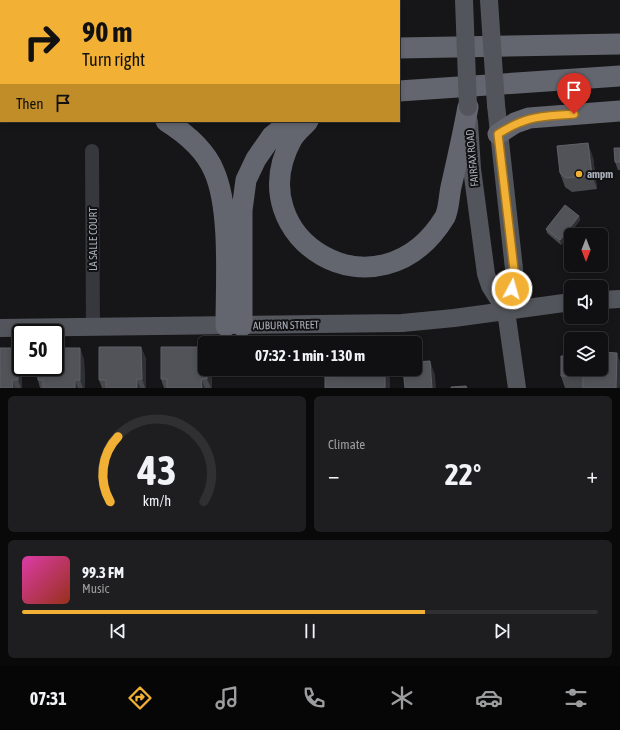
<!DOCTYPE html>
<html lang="en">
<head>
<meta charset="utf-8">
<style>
  :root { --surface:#101012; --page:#1e1e20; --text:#f1f3f6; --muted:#9c9d9f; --line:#303032; --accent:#f2b134 }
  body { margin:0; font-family:"Asap Condensed",sans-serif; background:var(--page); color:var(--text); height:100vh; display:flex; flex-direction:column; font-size:15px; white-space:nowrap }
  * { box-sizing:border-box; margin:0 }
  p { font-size:13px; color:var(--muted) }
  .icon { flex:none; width:22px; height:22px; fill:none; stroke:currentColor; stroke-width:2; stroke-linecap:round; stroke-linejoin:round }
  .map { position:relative; height:388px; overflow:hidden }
  .details { display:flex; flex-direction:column; gap:8px; padding:8px; background:#09090a; flex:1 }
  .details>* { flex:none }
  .hud { position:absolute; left:0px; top:0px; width:400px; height:122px; box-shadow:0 2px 6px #0003,0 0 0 1px var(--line); background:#f2b134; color:#111; overflow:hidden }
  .needle { width:26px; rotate:180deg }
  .controls { position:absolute; left:564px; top:228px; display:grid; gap:8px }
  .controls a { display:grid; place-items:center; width:44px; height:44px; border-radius:6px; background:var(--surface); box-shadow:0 2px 6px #0003,0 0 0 1px var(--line); font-size:20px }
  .speed { position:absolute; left:12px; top:324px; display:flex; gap:8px; font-size:20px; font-weight:700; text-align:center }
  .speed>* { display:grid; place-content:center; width:52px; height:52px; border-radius:50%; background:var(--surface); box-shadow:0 2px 6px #0003,0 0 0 1px var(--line); line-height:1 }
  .speed .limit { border:2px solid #111; border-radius:6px; background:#fff; color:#111 }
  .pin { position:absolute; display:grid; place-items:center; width:34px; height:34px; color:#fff; margin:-41px -17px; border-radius:50% 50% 50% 0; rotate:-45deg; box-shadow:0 0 4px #0007 }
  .pin .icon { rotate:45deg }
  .me { position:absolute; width:44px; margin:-22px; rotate:6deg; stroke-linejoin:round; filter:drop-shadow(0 0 3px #0008) }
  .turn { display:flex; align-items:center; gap:14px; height:84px; padding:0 16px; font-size:18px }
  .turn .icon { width:52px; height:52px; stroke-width:2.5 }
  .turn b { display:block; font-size:28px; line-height:34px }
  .then { display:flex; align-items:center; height:38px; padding:0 16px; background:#0003; gap:8px; font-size:15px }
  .big { font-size:30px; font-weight:700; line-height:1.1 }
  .details .tile { flex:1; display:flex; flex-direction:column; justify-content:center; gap:6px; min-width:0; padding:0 14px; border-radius:6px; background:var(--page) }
  .details .dial { align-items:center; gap:0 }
  .dial svg { height:104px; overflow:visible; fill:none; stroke:var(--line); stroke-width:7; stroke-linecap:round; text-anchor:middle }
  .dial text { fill:var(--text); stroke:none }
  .song { display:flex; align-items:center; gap:12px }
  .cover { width:48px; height:48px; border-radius:6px; background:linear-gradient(135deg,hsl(320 70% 55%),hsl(10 70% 35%)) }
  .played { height:4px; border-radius:2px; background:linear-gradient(90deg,var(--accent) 70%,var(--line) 70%) }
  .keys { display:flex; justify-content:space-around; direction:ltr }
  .heat { display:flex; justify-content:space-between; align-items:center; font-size:22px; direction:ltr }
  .details .tiles { flex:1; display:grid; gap:8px; grid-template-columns:1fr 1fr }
  .tile:last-child { grid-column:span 2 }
  .trip { position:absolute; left:198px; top:336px; width:224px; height:40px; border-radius:6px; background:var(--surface); box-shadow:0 2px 6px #0003,0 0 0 1px var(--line); font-weight:700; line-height:40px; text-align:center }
  .tabs { display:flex; height:64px; justify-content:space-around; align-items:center; background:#060607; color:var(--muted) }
  .tabs .icon { width:28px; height:28px }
  .tabs .active { color:var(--accent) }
  .tabs b { font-size:18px; color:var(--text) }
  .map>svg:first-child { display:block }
</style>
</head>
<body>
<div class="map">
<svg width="620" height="388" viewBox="0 0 620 388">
  <rect width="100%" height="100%" fill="#161618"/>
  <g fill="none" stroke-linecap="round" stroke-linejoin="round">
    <path stroke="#37383d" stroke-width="14" d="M92,151L93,327"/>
    <path stroke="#53555c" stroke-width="18" d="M496,105L515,278L506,311
      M469,122L472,169L486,274L490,286L506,311L517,388
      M601,300L620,299
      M0,328L402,323L454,318L571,302"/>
    <path stroke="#63666e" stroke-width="21" d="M79,1L135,0
      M0,2H1
      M399,48L620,44
      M0,54H1
      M0,91H1
      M399,91L620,76
      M166,121C185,133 205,149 214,171C231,209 226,283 226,326
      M308,121C303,127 296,132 292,139C237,239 379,325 445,217C449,209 449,196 451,187C457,161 463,134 468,107
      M498,134L515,123L529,118L620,111
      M242,326V210L246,180L256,159L272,136L291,121"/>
    <path stroke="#53555c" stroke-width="18" d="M464,0L468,107
      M489,0L496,105"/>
  </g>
  <path fill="#47494d" d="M620,148V170H618L615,162Z
    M593,157L597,189L572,192L565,187L560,173Z
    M579,216L580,220L561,245L547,233L546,229Z
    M141,347L146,359V388H102L99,380Z
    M17,348L21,359L22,388H0Z
    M84,359L85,388H40L38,380Z
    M620,362V388H565L561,376Z
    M205,369H211L212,388H164L161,379Z"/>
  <path fill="#2f3033" d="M588,143L593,157L597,189L592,175Z
    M579,216L580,220L561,245L560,240Z
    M141,347L146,359V388H145L142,379Z
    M17,348L21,359L22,388H21L18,380Z
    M80,348L84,359L85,388H83L80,380Z
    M617,353L620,362V388H616Z
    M430,361L435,375L436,388H432Z
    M207,369H211L212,388H211L207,379Z
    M385,369H387L390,377V388H385Z
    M137,379L140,388H137Z
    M201,379L205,388H202Z
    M12,380L15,388H13Z
    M75,380L78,388H75Z"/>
  <path fill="#525359" stroke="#5f6168" d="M588,143L592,175L566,178L560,173L557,146Z
    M614,148H620V162H615Z
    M565,205L579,216L560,240L546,229Z
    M99,347H141L142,379H137V388H106V380H99Z
    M161,347H205V369H207V379H201L202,388H167V379H161Z
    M0,348H17L18,380H12L13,388H0Z
    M55,348H80V380H75V388H43V380H38L37,367H55Z
    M601,352L617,353L616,388H583V376H561V356H571V369H601Z
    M430,361L432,388H405L403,369H415V362Z
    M337,369H385V388H325V377H337Z
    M466,386L467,388H451V387Z"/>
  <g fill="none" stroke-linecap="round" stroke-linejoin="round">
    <g stroke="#9d7322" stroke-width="10">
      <path id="route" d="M512,289L515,278L498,134C528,115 541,117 574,114"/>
    </g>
    <use href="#route" stroke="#f2b134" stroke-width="7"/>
  </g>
  <circle fill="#f2b134" stroke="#111113" stroke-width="1.5" cx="579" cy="174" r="4"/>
  <g text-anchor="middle" stroke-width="4" stroke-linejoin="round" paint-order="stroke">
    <g font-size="11" fill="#a8adb8" stroke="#111113">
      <text transform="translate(472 158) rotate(-95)" y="4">FAIRFAX ROAD</text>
      <text transform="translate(93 239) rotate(-90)" y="4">LA SALLE COURT</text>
      <text transform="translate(286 325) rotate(-1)" y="4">AUBURN STREET</text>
    </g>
    <g font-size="11" font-weight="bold" fill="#a8adb8" stroke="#111113" text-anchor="start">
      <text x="587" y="178">ampm</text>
    </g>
  </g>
</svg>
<div class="controls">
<a><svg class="needle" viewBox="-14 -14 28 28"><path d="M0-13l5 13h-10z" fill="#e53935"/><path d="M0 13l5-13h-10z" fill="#9c9d9f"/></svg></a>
<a><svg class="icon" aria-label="sound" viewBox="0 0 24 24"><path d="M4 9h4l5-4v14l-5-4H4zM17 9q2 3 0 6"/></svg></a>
<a><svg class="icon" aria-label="layers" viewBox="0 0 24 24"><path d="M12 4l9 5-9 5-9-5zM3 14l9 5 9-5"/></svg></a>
</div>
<div class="speed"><div class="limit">50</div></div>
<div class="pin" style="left:574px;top:114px;background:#d93025"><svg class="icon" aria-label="arrive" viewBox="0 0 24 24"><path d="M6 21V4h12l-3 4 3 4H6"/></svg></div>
<svg class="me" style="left:512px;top:289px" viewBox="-20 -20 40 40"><circle r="17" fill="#f2b134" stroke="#fff" stroke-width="3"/><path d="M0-11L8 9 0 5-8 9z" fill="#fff"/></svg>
<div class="trip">07:32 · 1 min · 130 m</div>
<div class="hud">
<div class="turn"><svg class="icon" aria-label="right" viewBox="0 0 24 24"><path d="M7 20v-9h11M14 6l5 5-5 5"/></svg><div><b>90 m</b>Turn right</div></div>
<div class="then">Then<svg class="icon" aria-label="arrive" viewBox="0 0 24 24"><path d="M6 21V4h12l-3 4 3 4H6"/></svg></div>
</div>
</div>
<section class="details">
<div class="tiles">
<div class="tile dial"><svg viewBox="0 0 100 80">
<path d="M14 69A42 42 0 1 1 86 69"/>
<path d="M14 69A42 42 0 0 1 20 19" stroke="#f2b134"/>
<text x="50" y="56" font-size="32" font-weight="700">43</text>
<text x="50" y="72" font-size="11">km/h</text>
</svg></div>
<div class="tile"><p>Climate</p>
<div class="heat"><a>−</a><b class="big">22°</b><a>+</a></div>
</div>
<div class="tile">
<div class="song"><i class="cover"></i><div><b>99.3 FM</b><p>Music</p></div></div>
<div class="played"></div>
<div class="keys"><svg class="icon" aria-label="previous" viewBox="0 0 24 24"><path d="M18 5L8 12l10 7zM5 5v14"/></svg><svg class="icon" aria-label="pause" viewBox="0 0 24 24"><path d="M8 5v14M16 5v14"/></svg><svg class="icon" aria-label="next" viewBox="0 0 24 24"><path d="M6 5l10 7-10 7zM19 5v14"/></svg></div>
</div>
</div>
</section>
<nav class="tabs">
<b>07:31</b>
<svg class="icon active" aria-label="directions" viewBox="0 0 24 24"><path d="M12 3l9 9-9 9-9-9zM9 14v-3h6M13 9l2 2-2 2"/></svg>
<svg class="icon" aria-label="music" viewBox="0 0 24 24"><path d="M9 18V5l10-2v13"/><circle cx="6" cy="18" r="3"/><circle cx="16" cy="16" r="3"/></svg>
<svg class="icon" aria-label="phone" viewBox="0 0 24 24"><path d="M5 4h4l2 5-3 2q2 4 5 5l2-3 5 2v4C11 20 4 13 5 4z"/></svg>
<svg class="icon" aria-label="climate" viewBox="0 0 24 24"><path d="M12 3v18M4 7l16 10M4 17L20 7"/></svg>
<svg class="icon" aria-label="car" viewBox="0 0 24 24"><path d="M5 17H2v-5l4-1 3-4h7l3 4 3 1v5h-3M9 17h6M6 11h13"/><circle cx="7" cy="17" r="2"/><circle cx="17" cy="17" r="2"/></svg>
<svg class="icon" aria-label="filters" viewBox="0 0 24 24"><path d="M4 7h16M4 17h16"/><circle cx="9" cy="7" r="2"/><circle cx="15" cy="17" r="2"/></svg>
</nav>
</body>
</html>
